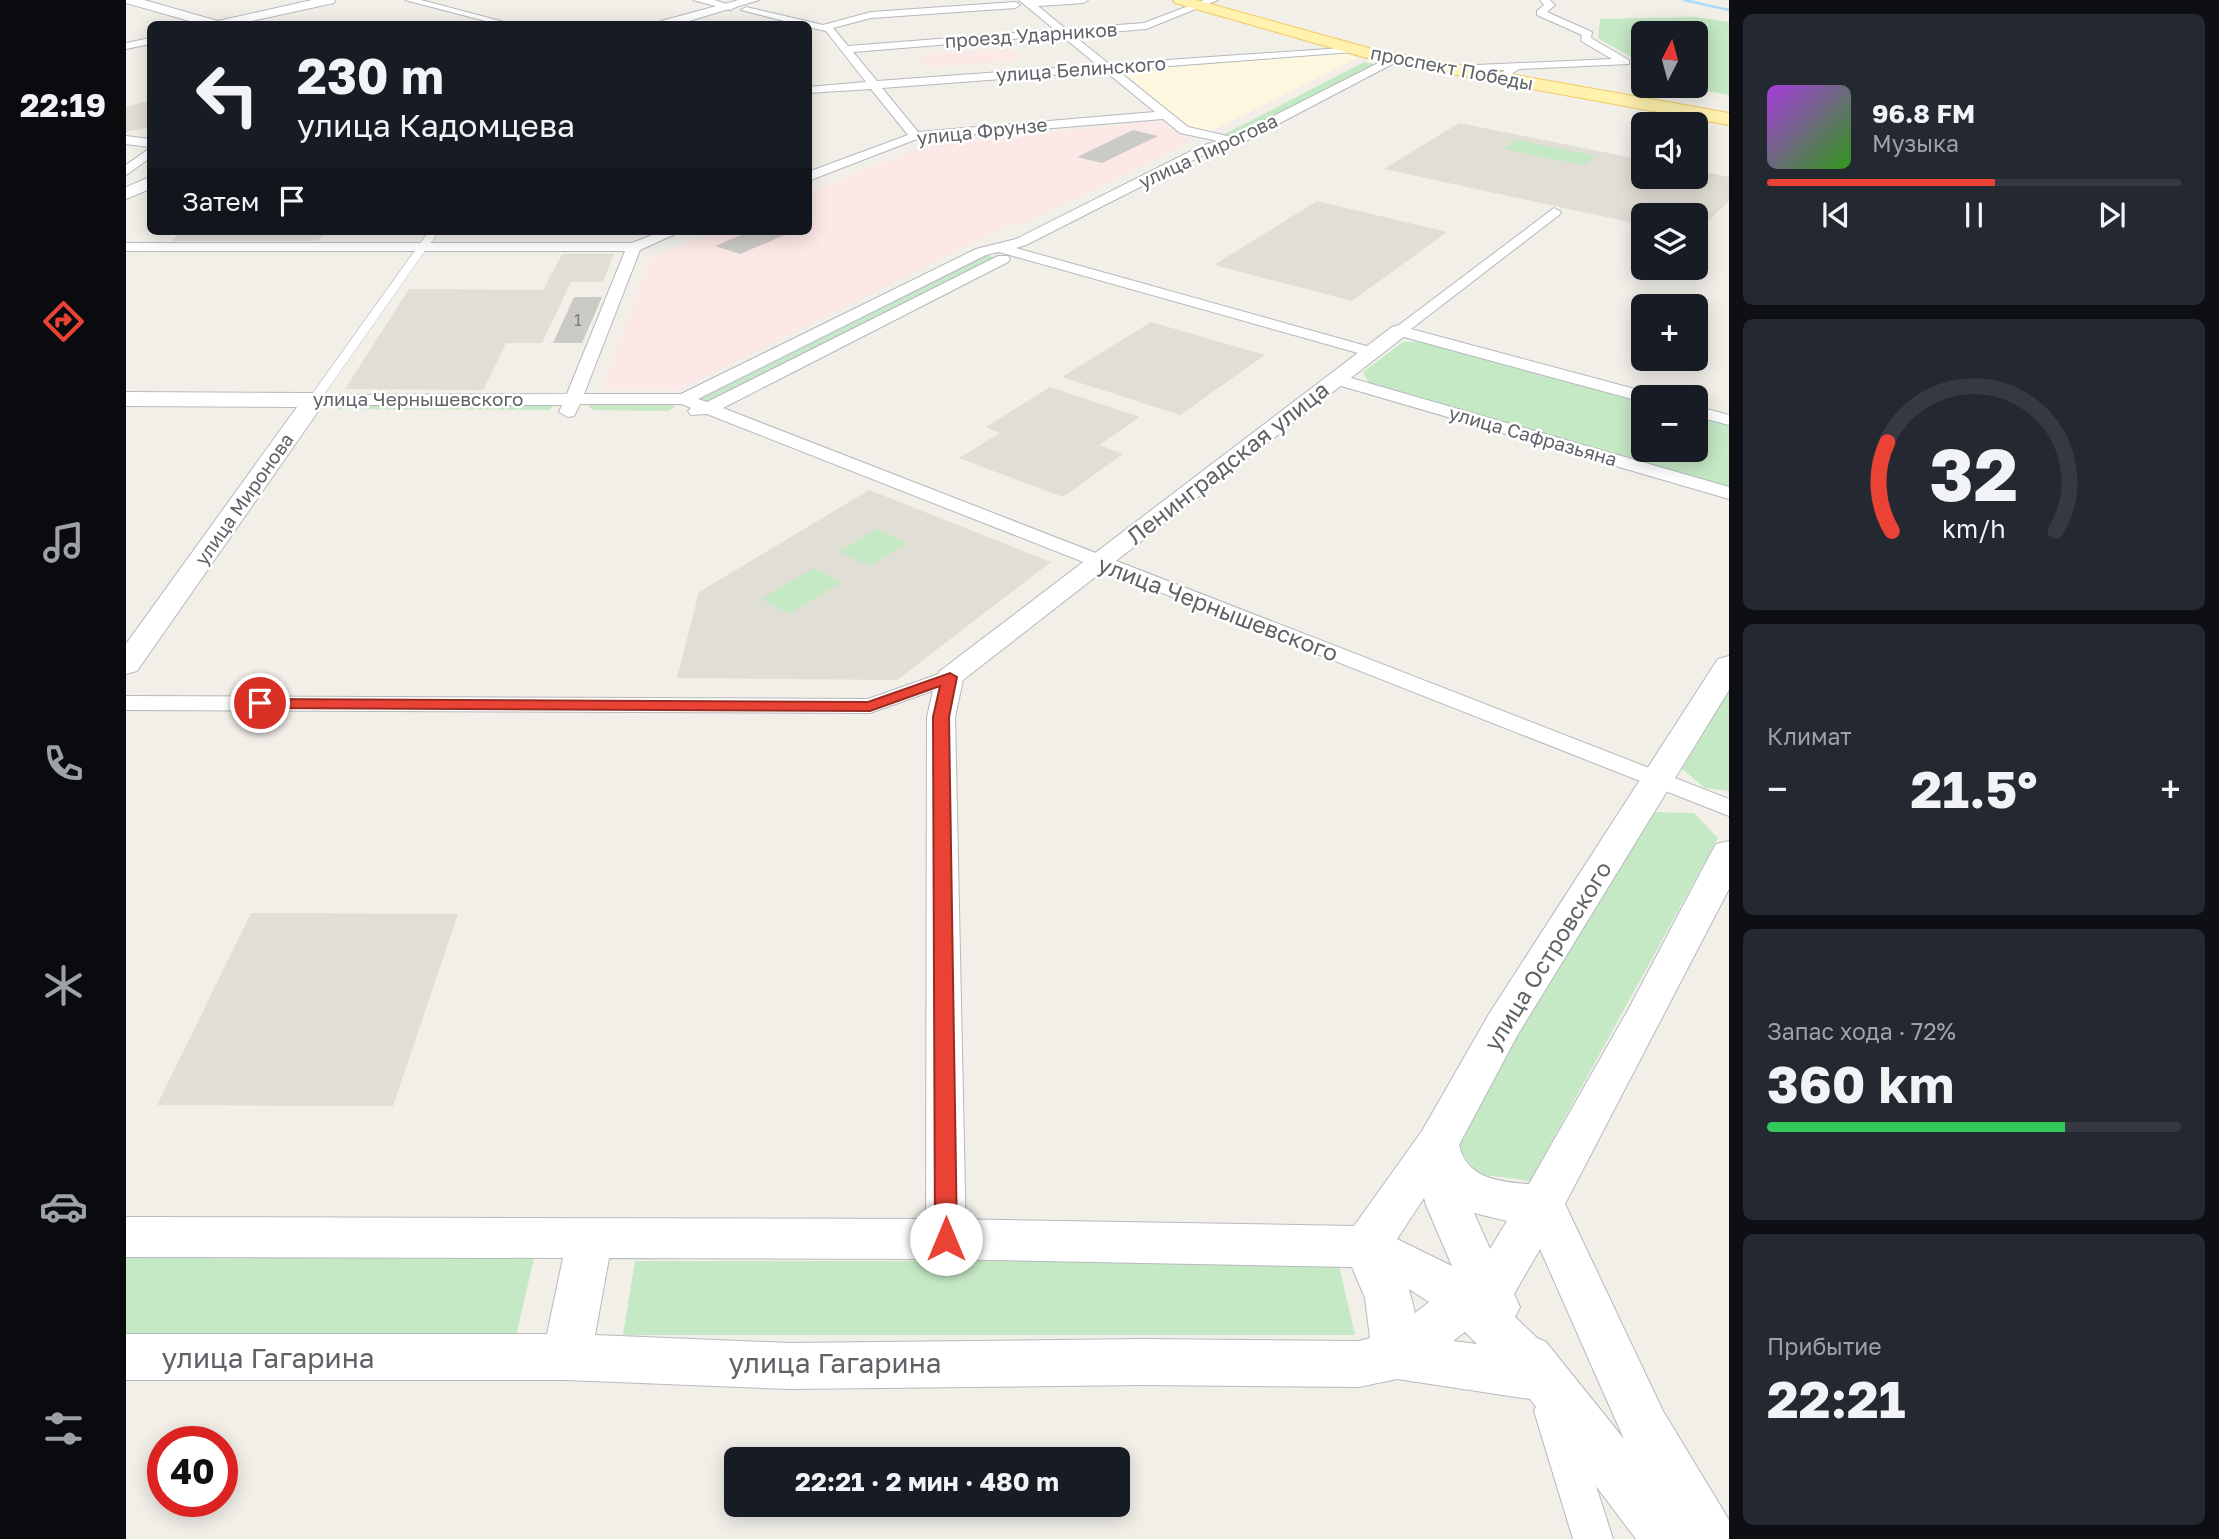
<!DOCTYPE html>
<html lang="ru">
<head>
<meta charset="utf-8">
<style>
  :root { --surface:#171b24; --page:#242831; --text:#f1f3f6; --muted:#9ea1a6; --line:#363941; --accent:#ea4335 }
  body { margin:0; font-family:"Golos Text",sans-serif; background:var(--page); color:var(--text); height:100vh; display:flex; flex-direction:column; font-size:26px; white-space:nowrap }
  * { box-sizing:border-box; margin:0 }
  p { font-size:23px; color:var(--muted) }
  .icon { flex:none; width:38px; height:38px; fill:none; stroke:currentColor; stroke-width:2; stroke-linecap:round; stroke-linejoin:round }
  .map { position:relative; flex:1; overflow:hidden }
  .drawer { display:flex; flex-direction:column; gap:14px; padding:14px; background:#0d0f14; width:490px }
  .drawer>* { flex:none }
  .banner { position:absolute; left:21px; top:21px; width:665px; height:214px; border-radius:10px; box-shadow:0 4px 18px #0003; background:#171b24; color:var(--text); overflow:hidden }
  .needle { width:46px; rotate:6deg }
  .buttons { position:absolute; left:1505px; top:21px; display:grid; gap:14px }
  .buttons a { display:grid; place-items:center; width:77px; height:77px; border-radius:10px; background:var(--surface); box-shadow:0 4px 18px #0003; font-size:35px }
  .speed { position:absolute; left:21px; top:1426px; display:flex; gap:14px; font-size:35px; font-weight:700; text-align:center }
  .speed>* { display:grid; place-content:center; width:91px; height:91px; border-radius:50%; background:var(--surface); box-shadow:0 4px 18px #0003; line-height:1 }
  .speed .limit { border:10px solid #d22; background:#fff; color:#111 }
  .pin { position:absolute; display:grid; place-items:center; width:60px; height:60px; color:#fff; margin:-30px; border:4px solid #fff; border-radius:50%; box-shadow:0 2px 7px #0007 }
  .me { position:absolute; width:77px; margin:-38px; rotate:0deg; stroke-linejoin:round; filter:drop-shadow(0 0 5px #0008) }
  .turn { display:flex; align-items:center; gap:24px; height:147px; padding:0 35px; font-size:32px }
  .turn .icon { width:91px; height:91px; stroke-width:2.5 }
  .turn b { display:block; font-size:49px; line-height:60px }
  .then { display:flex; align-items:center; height:66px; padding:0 35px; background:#0003; gap:14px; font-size:26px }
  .big { font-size:52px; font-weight:700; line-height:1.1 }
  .drawer .widget { flex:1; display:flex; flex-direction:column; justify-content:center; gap:10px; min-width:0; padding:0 24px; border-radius:10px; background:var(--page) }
  .drawer .dial { align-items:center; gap:0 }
  .dial svg { height:182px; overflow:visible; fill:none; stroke:var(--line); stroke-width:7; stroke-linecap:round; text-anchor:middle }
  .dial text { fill:var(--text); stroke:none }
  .song { display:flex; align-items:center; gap:21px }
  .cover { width:84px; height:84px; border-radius:10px; background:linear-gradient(135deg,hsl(280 70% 55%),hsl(110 70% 35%)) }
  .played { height:7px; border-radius:4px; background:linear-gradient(90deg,var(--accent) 55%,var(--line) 55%) }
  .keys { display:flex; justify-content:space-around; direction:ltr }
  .heat { display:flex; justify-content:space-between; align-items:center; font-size:38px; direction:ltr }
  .charge { height:10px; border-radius:5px; background:linear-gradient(90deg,#34c759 72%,var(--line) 0) }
  .trip { position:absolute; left:598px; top:1447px; width:406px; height:70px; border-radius:10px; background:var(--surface); box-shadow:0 4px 18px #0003; font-weight:700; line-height:70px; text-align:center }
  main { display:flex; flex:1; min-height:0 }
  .tab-bar { display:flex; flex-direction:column; width:126px; justify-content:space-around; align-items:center; background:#090b0e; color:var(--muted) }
  .tab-bar .icon { width:49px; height:49px }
  .tab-bar .active { color:var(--accent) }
  .tab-bar b { font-size:32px; color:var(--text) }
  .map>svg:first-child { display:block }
</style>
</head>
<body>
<main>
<nav class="tab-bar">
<b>22:19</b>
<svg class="icon active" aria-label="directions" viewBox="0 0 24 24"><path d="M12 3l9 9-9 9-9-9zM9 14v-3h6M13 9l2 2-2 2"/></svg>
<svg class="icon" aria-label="music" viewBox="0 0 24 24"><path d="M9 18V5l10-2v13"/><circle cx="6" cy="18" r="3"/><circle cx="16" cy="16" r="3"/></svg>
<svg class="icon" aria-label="phone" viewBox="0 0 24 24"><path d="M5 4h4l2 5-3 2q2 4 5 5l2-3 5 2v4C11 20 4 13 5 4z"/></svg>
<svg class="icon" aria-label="climate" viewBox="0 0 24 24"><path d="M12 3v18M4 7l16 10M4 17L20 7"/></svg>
<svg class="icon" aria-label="car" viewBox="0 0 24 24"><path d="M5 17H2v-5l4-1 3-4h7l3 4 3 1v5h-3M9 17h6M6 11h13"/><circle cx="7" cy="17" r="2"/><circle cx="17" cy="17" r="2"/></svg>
<svg class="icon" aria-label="filters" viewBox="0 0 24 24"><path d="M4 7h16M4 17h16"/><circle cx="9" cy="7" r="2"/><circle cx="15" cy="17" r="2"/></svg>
</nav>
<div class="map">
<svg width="1603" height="1539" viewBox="0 0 1603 1539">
  <rect width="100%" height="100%" fill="#f1efe8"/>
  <path fill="#fef7e0" d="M1202,53H1218L1232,58L1085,131L1066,129L993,69Z"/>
  <path fill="#e1ded6" d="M21,101L24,103V127L0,132V107Z
    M1333,123L1517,160V177H1570V170L1603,177V201L1570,233V215H1517V225L1258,169Z
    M1191,201L1321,232L1226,301L1088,265Z
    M55,231H200L192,241H45Z
    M436,254H488L477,282H445L416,343H380L357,390L219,389L283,289L417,290Z
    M1025,322L1139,355L1054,415L936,377Z
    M924,387L1014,417L973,445L997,454L937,497L833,458L874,433L860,427Z
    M743,490L925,562L771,680L551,678L573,592Z
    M125,913L332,914L267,1106L31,1105Z"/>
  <path fill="#fce8e6" d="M884,50L895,60L802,67L791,55Z
    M1036,120L1064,142L896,225L889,223L552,390L476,389L524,259L591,231H682L683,193L795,147Z"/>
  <path fill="#c5e8c5" d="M1568,17L1603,22V95L1555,86H1570V33H1517V64L1472,38L1474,19Z
    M1238,62L1251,65L1112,138L1097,135Z
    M1390,140L1470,156L1458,165L1377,149Z
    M857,254L870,258L586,404L574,399Z
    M1299,341L1517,401V450H1570V415L1603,424V488L1243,383L1237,372L1277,342Z
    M217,401L428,402L424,410L211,409Z
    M469,402L544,403L549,407L542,411L467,410L462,406Z
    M750,529L781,543L744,566L713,552Z
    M688,568L716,582L663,614L635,599Z
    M1603,691V791L1579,788L1556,769Z
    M1528,812L1568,813L1592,838L1404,1181L1352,1174L1326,1139Z
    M0,1258H408L390,1336H0Z
    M509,1261H1212L1229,1335H497Z"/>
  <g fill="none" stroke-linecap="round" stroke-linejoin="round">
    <path stroke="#aadaff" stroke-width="2.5" d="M1558,0L1603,10"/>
  </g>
  <path fill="#cccac5" d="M1007,130L1032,136L976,163L951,157Z
    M625,231H668L614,254L589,246Z
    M448,297H476L456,343H427Z"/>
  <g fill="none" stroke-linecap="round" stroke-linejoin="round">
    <g stroke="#b5b8bc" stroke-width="1">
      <path id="pedestrian" d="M303,231H313L192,403H184V397Z"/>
    </g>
    <g stroke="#b5b8bc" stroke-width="2">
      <path id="minor" d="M279,0H295L386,24H371Z
        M893,0H962L957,3L912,6L940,29L1018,23L1078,0H1092L1020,29L947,35L983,64L1231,47L1232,49L1227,52L991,70L1062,127L1106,137L1264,57H1272V61L1120,141L1083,152L900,245L890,248L1251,349L1253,352L1251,355H1239L873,252L860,255L572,399L581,402L872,256H882L884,259L882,262L597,408L1603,799V816L581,414L565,415L562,411L565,408L556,404H454L448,416L442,417L433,412L436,405H188L179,400L188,395L441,394L499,251H0V243H506L536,231H556L514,250L458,394H555L850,249L890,239L1075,146L1092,141L1054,133L1037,119L791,139L682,181V172L782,135L745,89L682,93V87L740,82L700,31L682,27V24H670L615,10L620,7L697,25L745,12L889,2L894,5L889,8L745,18L707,28L722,46L929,30ZM935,35L971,65L751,81L727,52ZM979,71L1029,112L792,132L756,88Z
        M1414,0H1424L1429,5L1421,12L1466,32L1465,38L1503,60V64L1393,69L1375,81L1370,78L1379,70L1325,71L1324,69L1329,66L1486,59L1455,41L1456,35L1411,15V11L1418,5Z
        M24,38V44L0,49V43Z
        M0,136L24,139V147L0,144Z
        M24,148V158L0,175V165Z
        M1428,208L1435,212L1433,215L1285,329L1524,393L1526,397H1517V402L1267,334L1265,331Z
        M1211,374L1603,487V499L1205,383L1203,379L1205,375Z
        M1570,406L1603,415V425L1570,416Z
        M824,670L832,672L835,677L832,682L744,713L0,710V696L742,699Z
        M1427,1393L1440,1398L1446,1411L1487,1539H1447L1408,1411L1414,1398Z"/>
    </g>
    <g stroke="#b5b8bc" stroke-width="2">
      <path id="tertiary" d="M567,0H588L610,7L604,10Z
        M1273,325L1283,331L1280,335L837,680L829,717L840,1239L834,1252L820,1257L806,1252L800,1239L801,717L810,677L814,671L1266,327Z"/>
    </g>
    <g stroke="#b6babf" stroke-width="2">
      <path id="secondary" d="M0,0H18L92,21L186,0H209L208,3L112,24H74L0,3Z
        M613,0H633L553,24H533L535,21Z
        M24,177V189L0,199V187Z
        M0,392L188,393L196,395L200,400L11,671L0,674V644L171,407L0,406Z
        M1603,656V690L1391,1036L1333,1145C1341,1179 1374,1182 1403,1184L1502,1010L1585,853L1590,844L1603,841V889L1439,1204L1537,1411L1603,1520V1539H1510L1404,1399L1271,1379L1233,1387L1017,1385L664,1389L440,1380H0V1334H421L437,1258L0,1257V1217L820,1219L1228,1226L1296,1131L1363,1014L1588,665L1592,659ZM1298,1198L1300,1205L1326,1266L1271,1239ZM1348,1213L1381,1221L1364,1249ZM1414,1249L1498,1439L1420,1342L1411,1338L1389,1317L1394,1307L1388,1294ZM483,1258L820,1259L1226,1267L1239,1298L1244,1338L1233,1341L1017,1339L664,1343L469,1335ZM1283,1289L1303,1302L1289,1313ZM1339,1332L1351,1344L1327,1341Z"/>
    </g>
    <g stroke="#f2c960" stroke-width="2">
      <path id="primary" d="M1047,0H1070L1250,50L1603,113V125L1248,60L1049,3Z"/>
    </g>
    <use href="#pedestrian" fill="#fff" fill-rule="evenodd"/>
    <use href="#minor" fill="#fff" fill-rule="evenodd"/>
    <use href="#tertiary" fill="#fff" fill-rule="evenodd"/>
    <use href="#secondary" fill="#fff" fill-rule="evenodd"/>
    <use href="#primary" fill="#fff2af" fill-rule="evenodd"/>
  </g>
  <path fill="#ea4335" stroke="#982c22" stroke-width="2" d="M824,673L831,677L823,717L831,1239L827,1246L820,1249L812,1246L809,1239L807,717L814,686L744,711L134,708L127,703L134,699L742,702Z"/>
  <g text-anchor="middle" stroke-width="5" stroke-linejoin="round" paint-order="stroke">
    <g font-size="16" fill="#7a7d7f">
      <text x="452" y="326">1</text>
    </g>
    <g font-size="19" fill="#5f6368" stroke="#fff">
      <text transform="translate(905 35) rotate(-4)" y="7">проезд Ударников</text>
      <text transform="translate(1326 68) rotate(11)" y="7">проспект Победы</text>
      <text transform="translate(955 69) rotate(-4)" y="7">улица Белинского</text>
      <text transform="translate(856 131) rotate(-6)" y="7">улица Фрунзе</text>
      <text transform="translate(1082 151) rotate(-25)" y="7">улица Пирогова</text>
      <text x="292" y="406">улица Чернышевского</text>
      <text transform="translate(1407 436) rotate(16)" y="7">улица Сафразьяна</text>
      <text transform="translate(118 499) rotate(-55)" y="7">улица Миронова</text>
    </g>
    <g font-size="23" fill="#5f6368" stroke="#fff">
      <text transform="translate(1102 463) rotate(-38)" y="8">Ленинградская улица</text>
      <text transform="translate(1092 609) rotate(21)" y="8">улица Чернышевского</text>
      <text transform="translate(1422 956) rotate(-58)" y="8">улица Островского</text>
    </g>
    <g font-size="28" fill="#5f6368" stroke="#fff">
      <text x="142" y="1368">улица Гагарина</text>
      <text x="709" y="1373">улица Гагарина</text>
    </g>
  </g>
</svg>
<div class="buttons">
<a><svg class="needle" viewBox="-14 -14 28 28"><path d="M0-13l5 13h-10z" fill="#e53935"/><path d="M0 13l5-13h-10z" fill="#9ea1a6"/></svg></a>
<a><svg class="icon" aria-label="sound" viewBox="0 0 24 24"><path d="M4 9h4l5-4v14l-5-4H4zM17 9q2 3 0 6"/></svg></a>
<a><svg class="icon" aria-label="layers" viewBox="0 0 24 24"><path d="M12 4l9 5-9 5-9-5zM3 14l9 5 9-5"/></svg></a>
<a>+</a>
<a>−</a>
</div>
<div class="speed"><div class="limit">40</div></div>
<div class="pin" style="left:134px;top:703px;background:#d93025"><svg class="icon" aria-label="arrive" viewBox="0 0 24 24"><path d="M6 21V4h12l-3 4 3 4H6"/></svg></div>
<svg class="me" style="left:820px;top:1239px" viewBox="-20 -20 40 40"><circle r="19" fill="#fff"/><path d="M0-13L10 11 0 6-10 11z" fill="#ea4335"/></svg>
<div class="trip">22:21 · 2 мин · 480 m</div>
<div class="banner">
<div class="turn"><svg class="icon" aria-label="left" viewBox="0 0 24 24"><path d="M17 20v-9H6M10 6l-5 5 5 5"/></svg><div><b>230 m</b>улица Кадомцева</div></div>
<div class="then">Затем<svg class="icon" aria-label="arrive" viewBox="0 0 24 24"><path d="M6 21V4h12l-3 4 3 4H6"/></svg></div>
</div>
</div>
<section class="drawer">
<div class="widget">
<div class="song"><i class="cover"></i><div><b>96.8 FM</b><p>Музыка</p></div></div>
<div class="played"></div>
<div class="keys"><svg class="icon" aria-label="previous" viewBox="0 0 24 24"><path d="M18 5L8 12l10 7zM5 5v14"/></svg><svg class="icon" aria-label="pause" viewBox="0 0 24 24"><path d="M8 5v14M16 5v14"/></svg><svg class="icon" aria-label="next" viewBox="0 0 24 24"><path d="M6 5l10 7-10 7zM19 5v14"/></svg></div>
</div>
<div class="widget dial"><svg viewBox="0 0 100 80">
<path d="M14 69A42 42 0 1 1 86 69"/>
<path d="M14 69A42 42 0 0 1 12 30" stroke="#ea4335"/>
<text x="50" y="56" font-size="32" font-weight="700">32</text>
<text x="50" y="72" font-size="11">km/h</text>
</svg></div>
<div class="widget"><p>Климат</p>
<div class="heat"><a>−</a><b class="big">21.5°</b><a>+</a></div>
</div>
<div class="widget"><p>Запас хода · 72%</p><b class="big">360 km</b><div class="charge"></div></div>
<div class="widget"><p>Прибытие</p><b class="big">22:21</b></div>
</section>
</main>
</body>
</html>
